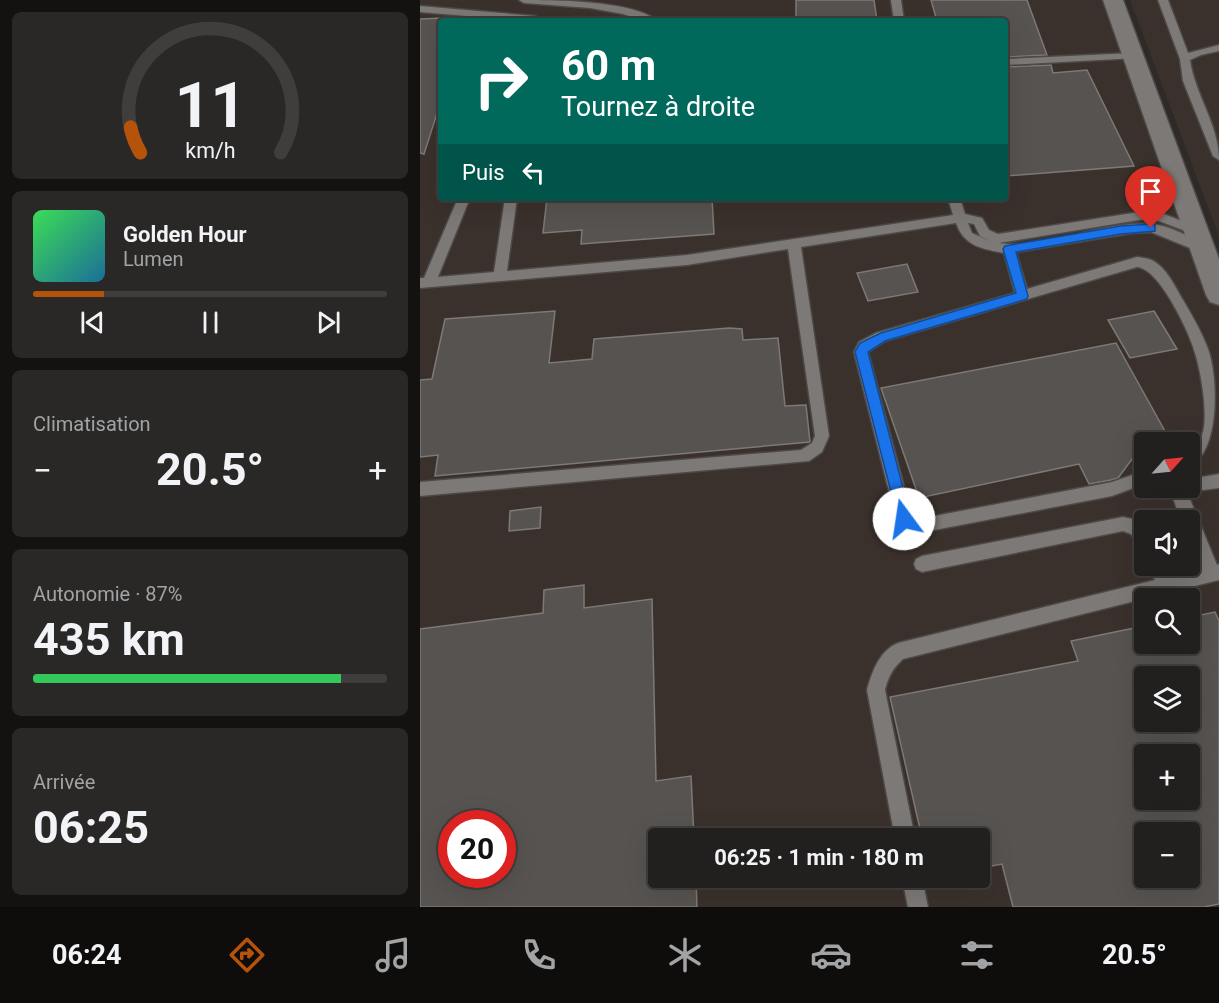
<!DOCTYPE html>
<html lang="fr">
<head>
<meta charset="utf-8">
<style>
  :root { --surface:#22201e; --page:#2a2827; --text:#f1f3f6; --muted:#a2a3a4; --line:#3f3e3c; --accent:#b45309 }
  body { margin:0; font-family:Roboto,sans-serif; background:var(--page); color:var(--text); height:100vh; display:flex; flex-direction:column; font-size:22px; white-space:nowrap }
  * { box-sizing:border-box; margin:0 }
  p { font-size:20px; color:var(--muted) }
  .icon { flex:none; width:33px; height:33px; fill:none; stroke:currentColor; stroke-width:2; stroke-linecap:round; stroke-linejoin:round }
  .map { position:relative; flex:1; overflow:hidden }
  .drawer { display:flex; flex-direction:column; gap:12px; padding:12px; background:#131210; width:420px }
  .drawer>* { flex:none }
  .top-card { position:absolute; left:18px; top:18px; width:570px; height:183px; border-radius:6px; box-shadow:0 6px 24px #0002,0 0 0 2px var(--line); background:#00695c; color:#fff; overflow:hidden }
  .needle { width:39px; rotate:63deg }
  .controls { position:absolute; left:714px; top:432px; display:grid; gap:12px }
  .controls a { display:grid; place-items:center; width:66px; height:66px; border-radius:6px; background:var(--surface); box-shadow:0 6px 24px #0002,0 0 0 2px var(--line); font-size:30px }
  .speed { position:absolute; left:18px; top:810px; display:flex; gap:12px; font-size:30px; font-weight:700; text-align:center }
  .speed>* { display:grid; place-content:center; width:78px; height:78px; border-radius:50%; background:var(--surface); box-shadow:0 6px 24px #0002,0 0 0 2px var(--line); line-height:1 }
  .speed .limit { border:9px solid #d22; background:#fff; color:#111 }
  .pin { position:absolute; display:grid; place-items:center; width:51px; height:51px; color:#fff; margin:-62px -26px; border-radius:50% 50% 50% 0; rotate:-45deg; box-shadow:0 0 6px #0007 }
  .pin .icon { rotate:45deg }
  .me { position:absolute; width:66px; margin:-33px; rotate:346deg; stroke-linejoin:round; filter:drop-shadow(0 0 4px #0008) }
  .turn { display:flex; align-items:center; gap:21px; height:126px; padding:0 24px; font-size:27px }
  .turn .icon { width:78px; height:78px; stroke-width:2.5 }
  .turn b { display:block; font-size:42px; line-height:51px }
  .then { display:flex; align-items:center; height:57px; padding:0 24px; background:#0003; gap:12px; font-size:22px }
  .big { font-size:45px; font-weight:700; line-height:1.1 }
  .drawer .widget { flex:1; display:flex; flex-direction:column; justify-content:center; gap:9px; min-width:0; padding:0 21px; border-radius:9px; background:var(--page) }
  .drawer .dial { align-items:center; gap:0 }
  .dial svg { height:156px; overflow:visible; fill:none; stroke:var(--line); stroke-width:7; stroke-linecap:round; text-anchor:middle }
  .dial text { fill:var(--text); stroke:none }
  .song { display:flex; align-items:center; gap:18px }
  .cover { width:72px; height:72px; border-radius:9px; background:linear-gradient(135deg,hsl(130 70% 55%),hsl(200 70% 35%)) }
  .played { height:6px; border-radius:3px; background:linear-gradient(90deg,var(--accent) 20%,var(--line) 20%) }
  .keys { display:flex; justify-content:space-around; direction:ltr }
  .heat { display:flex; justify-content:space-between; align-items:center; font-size:33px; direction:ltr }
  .charge { height:9px; border-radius:4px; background:linear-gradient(90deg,#34c759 87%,var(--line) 0) }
  .trip { position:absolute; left:228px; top:828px; width:342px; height:60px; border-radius:6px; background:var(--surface); box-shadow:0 6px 24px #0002,0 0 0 2px var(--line); font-weight:700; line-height:60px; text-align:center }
  .menu { display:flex; height:96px; justify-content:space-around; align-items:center; background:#0e0d0c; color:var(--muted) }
  .menu .icon { width:42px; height:42px }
  .menu .active { color:var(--accent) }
  .menu b { font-size:27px; color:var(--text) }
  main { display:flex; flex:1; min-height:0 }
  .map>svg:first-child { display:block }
</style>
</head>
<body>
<main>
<section class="drawer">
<div class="widget dial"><svg viewBox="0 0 100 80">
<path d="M14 69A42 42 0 1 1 86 69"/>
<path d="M14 69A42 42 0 0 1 9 56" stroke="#b45309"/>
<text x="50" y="56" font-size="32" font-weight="700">11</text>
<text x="50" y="72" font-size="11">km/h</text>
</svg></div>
<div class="widget">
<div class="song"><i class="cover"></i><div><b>Golden Hour</b><p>Lumen</p></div></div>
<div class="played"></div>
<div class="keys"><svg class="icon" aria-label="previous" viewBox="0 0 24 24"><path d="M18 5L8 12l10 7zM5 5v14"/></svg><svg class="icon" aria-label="pause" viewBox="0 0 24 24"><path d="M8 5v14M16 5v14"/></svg><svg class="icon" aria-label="next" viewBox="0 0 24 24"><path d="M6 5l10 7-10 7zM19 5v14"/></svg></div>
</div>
<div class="widget"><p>Climatisation</p>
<div class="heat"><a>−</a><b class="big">20.5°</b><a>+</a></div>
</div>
<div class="widget"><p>Autonomie · 87%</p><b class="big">435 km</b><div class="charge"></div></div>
<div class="widget"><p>Arrivée</p><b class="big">06:25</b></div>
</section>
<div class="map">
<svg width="799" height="907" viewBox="0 0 799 907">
  <rect width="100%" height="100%" fill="#2e2a28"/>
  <path fill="#3b312c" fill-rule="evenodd" d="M0,0H702L799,259V907H0ZM21,21H585V198H21ZM724,442H770V488H724ZM724,520H770V566H724ZM724,598H770V644H724ZM724,676H770V722H724ZM724,754H770V800H724ZM32,824H82V874H32ZM724,832H770V878H724ZM238,838H560V878H238Z
    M710,0H799V236Z"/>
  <path fill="#575350" stroke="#7d7976" stroke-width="1.5" fill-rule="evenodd" d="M376,0H454L457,21H376Z
    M511,0H607L627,55L585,57V21H517Z
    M21,18V101L4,154L0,153V19Z
    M631,65L633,73L667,70L714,166L585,176V67Z
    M127,198H292L294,234L161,244L162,230L123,233Z
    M487,264L498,292L448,301L437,273Z
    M135,311L129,363L172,359L174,339L309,328L322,329L323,340L358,338L365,406L386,405L390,442L15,476L18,455L0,457V380L12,379L25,319Z
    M734,311L757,349L710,358L688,320Z
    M696,343L751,442H724V450L718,451L698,478L691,480L669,484L659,464L499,498L461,388Z
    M121,507L120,528L89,531L90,511Z
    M164,585V608L232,599L236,781L271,776L274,838H238V878H276L277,907H0V629L123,613L124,590ZM32,824H82V874H32Z
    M795,612L799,621V904L784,907H593L582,864L560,868V838H502L470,697L658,661L651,641L724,626V644H770V617ZM724,676H770V722H724ZM724,754H770V800H724ZM724,832H770V878H724Z"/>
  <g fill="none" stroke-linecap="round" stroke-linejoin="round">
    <g stroke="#4c4947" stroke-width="3">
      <path id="service" d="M99,0C133,0 212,0 238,21H224L203,14L170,8L104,3Z
        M471,0H481L484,21H474Z
        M738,0H748L768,53L799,45V51L781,55L770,60C775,95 799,125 799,160L793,156L763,81L760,59Z
        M0,6L115,16L120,19L119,21H104L0,12Z
        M713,53L717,54V58L585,65V59Z
        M38,198H50L18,277L74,272L85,198H97L87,271L267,255L533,215L528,198H540L545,214L562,218L569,230L578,234L732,210L736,211L780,228L782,231L776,235L731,218L579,243C630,251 680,220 730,224C750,225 769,237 786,245L788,248L786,251L782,253L731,232L712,233L596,252L607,289L717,257C723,258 730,258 735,262C746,269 754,284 760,295C770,312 781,330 788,349C799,379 799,454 770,465V451C775,446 781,440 783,432C788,413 781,372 775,353C770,333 739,268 717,267L465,341L448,352L492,517L504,518L692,482L724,471V484L692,496L504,532L482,529L476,519L434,352L439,342L456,333L595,293L584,253C562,249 544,246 536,223L381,247L409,436L402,452L389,461L0,496V482L381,450L392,443L395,436L368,249L267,265L0,288V278H4ZM548,223L554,224L560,236L572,242L552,233Z
        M799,474V488L767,492L797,565L799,564V580L483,659C473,668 468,677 465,690L495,838H475L447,690C452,672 459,651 478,643L735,580L728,566H744L750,576L782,568L770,538V520H761L750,490L751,488H770V479Z
        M703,517L717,520L724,526V548L718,546L711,534L703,531L502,572L496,569L494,564L496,559L502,556Z
        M482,878H502L508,907H488Z"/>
    </g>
    <g stroke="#4c4947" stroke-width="3">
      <path id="minor" d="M683,0H703L799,259V305L790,302L786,295Z"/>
    </g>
    <use href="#service" fill="#7d7977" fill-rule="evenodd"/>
    <use href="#minor" fill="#7d7977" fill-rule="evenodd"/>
  </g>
  <path fill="#1a73e8" stroke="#114b97" stroke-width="1.5" d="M731,224L735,225V231L701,234L596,252L608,296L607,299L465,341L448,352L491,519L489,523L484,525L479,523L435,352L440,343L461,333L596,293L583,249L585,246L701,226Z"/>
</svg>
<div class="controls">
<a><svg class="needle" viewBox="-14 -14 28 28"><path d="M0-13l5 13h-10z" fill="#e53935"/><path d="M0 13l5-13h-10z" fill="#a2a3a4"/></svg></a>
<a><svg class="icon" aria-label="sound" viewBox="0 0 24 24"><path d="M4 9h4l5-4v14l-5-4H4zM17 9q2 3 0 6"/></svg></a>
<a><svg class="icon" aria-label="search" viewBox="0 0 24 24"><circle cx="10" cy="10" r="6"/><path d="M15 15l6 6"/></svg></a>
<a><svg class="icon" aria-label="layers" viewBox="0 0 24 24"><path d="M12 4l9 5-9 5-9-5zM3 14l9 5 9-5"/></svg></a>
<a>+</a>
<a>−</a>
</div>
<div class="speed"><div class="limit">20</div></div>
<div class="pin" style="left:731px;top:228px;background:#d93025"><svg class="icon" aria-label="arrive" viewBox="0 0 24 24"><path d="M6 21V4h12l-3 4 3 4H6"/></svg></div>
<svg class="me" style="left:484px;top:519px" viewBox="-20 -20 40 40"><circle r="19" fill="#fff"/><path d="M0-13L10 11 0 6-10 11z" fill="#1a73e8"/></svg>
<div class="trip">06:25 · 1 min · 180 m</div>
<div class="top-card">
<div class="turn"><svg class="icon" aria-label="right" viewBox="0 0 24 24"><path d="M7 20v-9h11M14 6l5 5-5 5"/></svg><div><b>60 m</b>Tournez à droite</div></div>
<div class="then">Puis<svg class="icon" aria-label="left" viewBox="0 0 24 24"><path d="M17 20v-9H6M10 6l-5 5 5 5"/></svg></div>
</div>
</div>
</main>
<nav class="menu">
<b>06:24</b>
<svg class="icon active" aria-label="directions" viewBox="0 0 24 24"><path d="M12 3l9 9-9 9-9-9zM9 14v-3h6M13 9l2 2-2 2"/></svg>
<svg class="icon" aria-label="music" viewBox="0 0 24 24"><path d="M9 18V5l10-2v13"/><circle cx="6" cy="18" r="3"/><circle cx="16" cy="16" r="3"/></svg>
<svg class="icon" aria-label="phone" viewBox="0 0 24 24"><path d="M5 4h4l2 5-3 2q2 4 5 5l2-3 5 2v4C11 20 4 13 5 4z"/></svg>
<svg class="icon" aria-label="climate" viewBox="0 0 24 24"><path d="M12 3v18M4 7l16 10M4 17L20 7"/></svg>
<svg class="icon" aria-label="car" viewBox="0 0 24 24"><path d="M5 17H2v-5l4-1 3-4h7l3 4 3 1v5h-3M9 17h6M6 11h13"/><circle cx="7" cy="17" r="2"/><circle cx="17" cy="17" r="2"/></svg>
<svg class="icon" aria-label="filters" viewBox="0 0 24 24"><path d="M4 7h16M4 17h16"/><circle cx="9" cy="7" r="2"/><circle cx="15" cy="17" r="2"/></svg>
<b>20.5°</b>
</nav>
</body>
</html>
